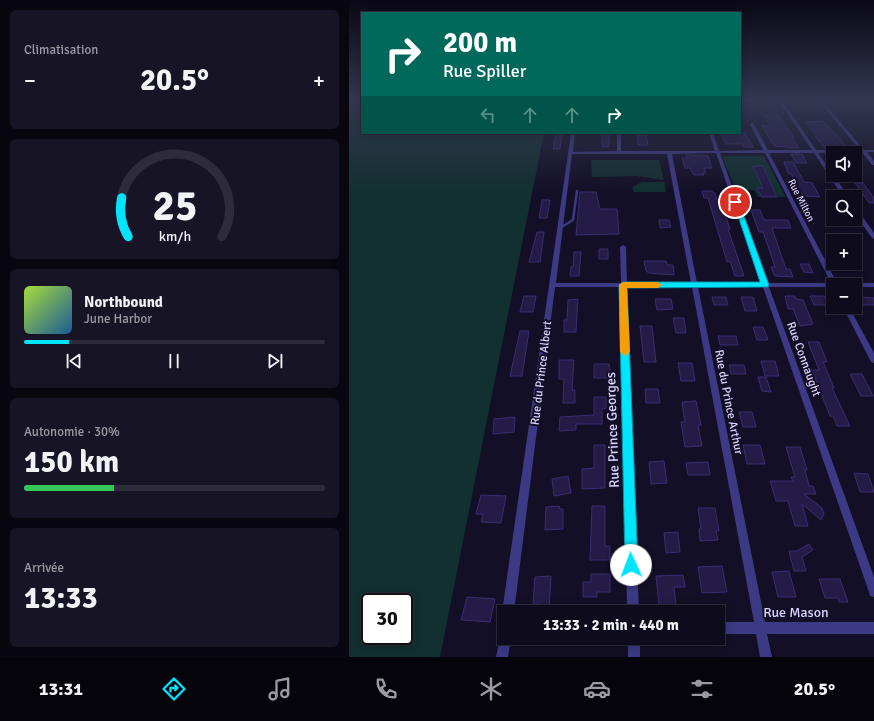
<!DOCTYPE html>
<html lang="fr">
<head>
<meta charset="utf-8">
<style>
  :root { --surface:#0e0b1c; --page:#171425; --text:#f1f3f6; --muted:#9b9ba3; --line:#2e2b3b; --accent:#00e5ff }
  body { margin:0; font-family:Signika,sans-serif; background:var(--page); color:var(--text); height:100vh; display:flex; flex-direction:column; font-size:15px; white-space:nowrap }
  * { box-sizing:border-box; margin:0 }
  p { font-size:13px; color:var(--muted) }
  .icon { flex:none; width:22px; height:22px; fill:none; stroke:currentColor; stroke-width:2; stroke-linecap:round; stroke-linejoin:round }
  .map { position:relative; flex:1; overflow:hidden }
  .side { display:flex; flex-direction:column; gap:10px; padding:10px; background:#08060f; width:349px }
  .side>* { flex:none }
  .banner { position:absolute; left:12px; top:12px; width:380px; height:122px; border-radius:0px; box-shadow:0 2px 10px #0003,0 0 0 1px var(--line); background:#00695c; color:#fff; overflow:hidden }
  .tools { position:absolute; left:477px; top:146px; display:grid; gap:8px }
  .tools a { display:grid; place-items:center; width:36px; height:36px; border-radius:0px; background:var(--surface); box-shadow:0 2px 10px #0003,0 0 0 1px var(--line); font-size:20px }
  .speed { position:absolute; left:12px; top:593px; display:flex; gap:8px; font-size:20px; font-weight:700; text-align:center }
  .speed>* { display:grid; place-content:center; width:52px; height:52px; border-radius:50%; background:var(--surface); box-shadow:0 2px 10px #0003,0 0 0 1px var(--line); line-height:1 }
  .speed .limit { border:2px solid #111; border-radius:6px; background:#fff; color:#111 }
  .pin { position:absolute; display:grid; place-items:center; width:34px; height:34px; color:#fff; margin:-17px; border:2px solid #fff; border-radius:50%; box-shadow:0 1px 4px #0007 }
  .me { position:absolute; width:44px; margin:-22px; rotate:358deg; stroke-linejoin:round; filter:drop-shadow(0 0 3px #0008) }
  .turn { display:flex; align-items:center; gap:14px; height:84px; padding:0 16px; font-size:18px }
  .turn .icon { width:52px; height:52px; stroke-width:2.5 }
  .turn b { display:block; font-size:28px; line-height:34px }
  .lanes { display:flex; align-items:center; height:38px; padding:0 16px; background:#0003; justify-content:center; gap:20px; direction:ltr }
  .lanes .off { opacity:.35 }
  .big { font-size:30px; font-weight:700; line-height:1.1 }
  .side .widget { flex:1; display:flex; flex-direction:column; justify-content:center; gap:6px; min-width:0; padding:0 14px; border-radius:6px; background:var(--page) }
  .side .dial { align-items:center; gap:0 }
  .dial svg { height:104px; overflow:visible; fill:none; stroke:var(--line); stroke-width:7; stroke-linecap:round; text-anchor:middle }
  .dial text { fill:var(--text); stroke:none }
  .song { display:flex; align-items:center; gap:12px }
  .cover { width:48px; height:48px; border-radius:6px; background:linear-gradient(135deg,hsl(80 70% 55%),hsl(210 70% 35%)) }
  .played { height:4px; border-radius:2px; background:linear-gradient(90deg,var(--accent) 15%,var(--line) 15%) }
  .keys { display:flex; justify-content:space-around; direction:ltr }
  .heat { display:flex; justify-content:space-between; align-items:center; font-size:22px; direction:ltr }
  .charge { height:6px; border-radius:3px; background:linear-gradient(90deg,#34c759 30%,var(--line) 0) }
  .trip { position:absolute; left:148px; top:605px; width:228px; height:40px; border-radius:0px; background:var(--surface); box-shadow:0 2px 10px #0003,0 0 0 1px var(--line); font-weight:700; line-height:40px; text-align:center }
  .tabs { display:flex; height:64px; justify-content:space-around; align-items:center; background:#06040b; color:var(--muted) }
  .tabs .icon { width:28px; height:28px }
  .tabs .on { color:var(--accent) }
  .tabs b { font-size:18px; color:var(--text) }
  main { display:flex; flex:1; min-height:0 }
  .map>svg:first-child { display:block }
</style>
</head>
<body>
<main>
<section class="side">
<div class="widget"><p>Climatisation</p>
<div class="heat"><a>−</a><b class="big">20.5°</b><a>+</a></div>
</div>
<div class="widget dial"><svg viewBox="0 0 100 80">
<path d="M14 69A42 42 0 1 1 86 69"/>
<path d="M14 69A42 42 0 0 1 9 39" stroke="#00e5ff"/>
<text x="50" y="56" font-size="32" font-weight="700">25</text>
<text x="50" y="72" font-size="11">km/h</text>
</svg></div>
<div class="widget">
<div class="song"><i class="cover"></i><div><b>Northbound</b><p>June Harbor</p></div></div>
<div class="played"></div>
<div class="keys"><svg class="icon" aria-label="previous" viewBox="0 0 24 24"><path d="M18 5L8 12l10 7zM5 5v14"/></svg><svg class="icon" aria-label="pause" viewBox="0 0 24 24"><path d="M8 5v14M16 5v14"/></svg><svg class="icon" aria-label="next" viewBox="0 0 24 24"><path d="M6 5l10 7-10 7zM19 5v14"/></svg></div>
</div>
<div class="widget"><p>Autonomie · 30%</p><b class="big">150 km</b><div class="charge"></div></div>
<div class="widget"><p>Arrivée</p><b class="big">13:33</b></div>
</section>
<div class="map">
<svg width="525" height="657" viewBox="0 0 525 657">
  <rect width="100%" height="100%" fill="#130f26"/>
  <path fill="#12302f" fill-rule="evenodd" d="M0,100H13V133H195L91,657H0ZM21,602H55V636H21Z
    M373,156H415L437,197H429L414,166L404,167L414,188H408L413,197H409L405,190H387Z
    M242,160H310L315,180L288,176L243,177Z
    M293,182H316L317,192H285L283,187Z"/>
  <path fill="#241b47" stroke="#3b2d73" d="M415,115H429L445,137H443L450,148L425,146L413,126H422Z
    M474,121L481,128L497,146H484V148L474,146L466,136H468L457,122Z
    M207,133H213L211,149H204Z
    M253,133H260V147H253Z
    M372,133H396L404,147H395L393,144H377Z
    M288,135H297L299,145H289Z
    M442,154H453L458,163H447Z
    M337,155L359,156L363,168H355L357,173H354L355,175H345L341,168H336L333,158H338Z
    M435,162H444L455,182L463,183L471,197L453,196L442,174L439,173Z
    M404,166H414L428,197H413L408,188H414Z
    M506,183H514L525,198V203H520Z
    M353,191H363L364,193H366L369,203L373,205L381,229H379L395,276H386L381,261L378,262L359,198H355Z
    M231,192H247L251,209H268L270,234L227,235Z
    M193,200H201L198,218H190Z
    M402,210H411L415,220H439L442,228H423L437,269H441L444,277L426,276L422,267H426L420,249L414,232H410Z
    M310,220H320L322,227L311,228Z
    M188,232H195L191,262H180Z
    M250,249H259V259H250Z
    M225,252H232L230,276H221L222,267H224Z
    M295,261H317L318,265H324L325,275L300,273L297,271Z
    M451,264H460L464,273L455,272Z
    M175,296H187L184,312H171Z
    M436,296H446L447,299L454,300L464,324L451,326L444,309H439Z
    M461,296H475L480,305H465Z
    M363,297H377L379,305H365Z
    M392,297H404L408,311H396Z
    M509,297L525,298V305H513Z
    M229,299L227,332H215V320H218L219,300Z
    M306,299H322L324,309L308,310Z
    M324,318H335L337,333H327Z
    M291,326H303L307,362H295Z
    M404,327H414L419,340H408Z
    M171,331H180L173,376H161Z
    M369,336H387L389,345H371Z
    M459,342H470L478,362H474L485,388H483L501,426H488L484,416H481L463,370H470Z
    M210,360H225L223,390H226V403H214L215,379H210Z
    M412,361H426L430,376H416Z
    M329,363H343L346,381H332Z
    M245,364H260L262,378H245Z
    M380,365H395L397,374H382Z
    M501,374H513L524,396H512Z
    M409,377H417L422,392L413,391Z
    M296,389H309L311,403H297Z
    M245,397H257V408L253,409V424H227V430L210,431L211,417L245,415Z
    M347,401L352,425H349L353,446L336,447L332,422H336L333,402Z
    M390,412H403L407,427H394Z
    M166,417L165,432L144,434L145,419Z
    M245,445H256V488L233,489V469L245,468Z
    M394,445H411L416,464H398Z
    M437,447H451L458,470H456L460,486H464L467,494H455L473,508L475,514L472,520L453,504L459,526H446L439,501H427L421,481H444L442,477H446Z
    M315,461L318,483L302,484L300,462Z
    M359,462L361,475H339L337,463Z
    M505,473L519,474L525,492H511Z
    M219,476L222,493L205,496L203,479Z
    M132,495L157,496L152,523L132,522L134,514H127Z
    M210,506L211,509H214V529L196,530L197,507Z
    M243,506H256V546H261V560H241Z
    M349,508H366L370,531H367L369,540L351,541L350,529H352Z
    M329,532L331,552L317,553L315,533Z
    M460,544L464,550L453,557L457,571H445L440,551H448Z
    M373,566L378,592L353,593L349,567Z
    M440,571L447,597H429L423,572Z
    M242,574H261V592H248V597H234V582H242Z
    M334,575L336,587H325L327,605H310L307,576Z
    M202,576L200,610H189V604H184L186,577Z
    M470,579H491L499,602H490L489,598H476Z
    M118,597L146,599L141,622L112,620Z"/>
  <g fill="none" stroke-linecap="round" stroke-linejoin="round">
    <path stroke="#3d3a85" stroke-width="2.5" d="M211,228L224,220L228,191"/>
    <path fill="#3d3a85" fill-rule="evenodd" d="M429,100H433L467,150H511L469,100H473L515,150H525V152H518L525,161V165H523L513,152L469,153L500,197H494L465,153H420L488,283H525V287H506V285H484V287H420L525,577V597L521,596L520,592L414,287H349L416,622H525V634H418L423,657H411L407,634H369V622H405L343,287H278L290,612H278L272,287H206L165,612H155V616L153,612L222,133H226L224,152L268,151V133H272V151H366L360,133H364L370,151L414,150L401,124L403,123L405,124L419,150H463ZM367,153L412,283H348L323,154ZM371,153H416L482,283H418ZM223,154H318L342,283H278L277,247L274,245L271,247L272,283H207Z
      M506,208L508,209L525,233V239L523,238L506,214Z
      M494,307H500L525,353V363L522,362Z
      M155,633V638H162L159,657H147L152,634Z
      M279,638H291V657H279Z"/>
  </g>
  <linearGradient id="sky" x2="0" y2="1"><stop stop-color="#0a0815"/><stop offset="0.52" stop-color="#333752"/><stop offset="1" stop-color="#333752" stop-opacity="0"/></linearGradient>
  <rect width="525" height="192" fill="url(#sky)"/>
  <path fill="#00e5ff" stroke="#0095a6" d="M384,201L390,202L420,285L419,287L278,288L289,565L287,570L282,572L278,570L276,565L270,285L274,282H411Z"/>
  <path fill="#f59e0b" d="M274,282H309L313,285L309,288H278L281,352L276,356L271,352L270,285Z"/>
  <g text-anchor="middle" stroke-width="4" stroke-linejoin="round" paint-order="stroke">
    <g font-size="10" fill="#d9d4ff" stroke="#130f26">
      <text transform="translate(453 200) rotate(63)" y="4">Rue Milton</text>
    </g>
    <g font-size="12" fill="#d9d4ff" stroke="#130f26">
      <text transform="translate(455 359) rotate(70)" y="4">Rue Connaught</text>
      <text transform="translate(192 373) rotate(-83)" y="4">Rue du Prince Albert</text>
      <text transform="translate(380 402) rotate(79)" y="4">Rue du Prince Arthur</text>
    </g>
    <g font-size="14" fill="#d9d4ff" stroke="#130f26">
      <text transform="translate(263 430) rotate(-92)" y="5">Rue Prince Georges</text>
      <text x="447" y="617">Rue Mason</text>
    </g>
  </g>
</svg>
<div class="tools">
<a><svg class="icon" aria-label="sound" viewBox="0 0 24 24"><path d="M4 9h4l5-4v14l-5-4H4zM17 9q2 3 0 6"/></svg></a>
<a><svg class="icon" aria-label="search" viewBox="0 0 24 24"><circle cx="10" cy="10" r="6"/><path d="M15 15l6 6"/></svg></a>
<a>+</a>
<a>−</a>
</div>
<div class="speed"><div class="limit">30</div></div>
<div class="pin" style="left:386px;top:202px;background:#d93025"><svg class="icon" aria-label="arrive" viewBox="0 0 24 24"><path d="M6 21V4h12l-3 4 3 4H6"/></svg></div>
<svg class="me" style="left:282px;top:565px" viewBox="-20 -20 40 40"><circle r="19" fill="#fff"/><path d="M0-13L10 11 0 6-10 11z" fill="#00e5ff"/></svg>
<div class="trip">13:33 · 2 min · 440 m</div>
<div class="banner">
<div class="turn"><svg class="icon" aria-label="right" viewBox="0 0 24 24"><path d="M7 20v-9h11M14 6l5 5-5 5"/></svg><div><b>200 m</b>Rue Spiller</div></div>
<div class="lanes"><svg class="icon off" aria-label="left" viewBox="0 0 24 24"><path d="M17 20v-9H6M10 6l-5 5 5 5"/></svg><svg class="icon off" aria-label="ahead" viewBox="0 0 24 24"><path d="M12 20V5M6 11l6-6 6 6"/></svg><svg class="icon off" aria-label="ahead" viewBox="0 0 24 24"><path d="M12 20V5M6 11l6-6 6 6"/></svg><svg class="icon" aria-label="right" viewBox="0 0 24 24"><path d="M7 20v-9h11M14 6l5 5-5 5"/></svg></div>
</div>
</div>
</main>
<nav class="tabs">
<b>13:31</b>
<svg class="icon on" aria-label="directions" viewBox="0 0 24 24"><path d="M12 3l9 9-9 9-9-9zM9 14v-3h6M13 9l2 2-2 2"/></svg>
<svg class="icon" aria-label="music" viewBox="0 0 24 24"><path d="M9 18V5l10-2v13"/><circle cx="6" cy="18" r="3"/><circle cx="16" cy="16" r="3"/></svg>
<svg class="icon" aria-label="phone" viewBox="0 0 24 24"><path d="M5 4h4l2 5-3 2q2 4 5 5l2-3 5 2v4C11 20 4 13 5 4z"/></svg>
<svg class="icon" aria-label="climate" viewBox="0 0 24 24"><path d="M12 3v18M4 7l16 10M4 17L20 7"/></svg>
<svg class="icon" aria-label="car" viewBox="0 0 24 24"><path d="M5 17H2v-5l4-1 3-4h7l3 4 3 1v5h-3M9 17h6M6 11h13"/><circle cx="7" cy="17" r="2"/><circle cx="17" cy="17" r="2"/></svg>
<svg class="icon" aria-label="filters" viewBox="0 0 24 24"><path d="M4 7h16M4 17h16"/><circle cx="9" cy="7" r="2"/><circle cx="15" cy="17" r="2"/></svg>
<b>20.5°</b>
</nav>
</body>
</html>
